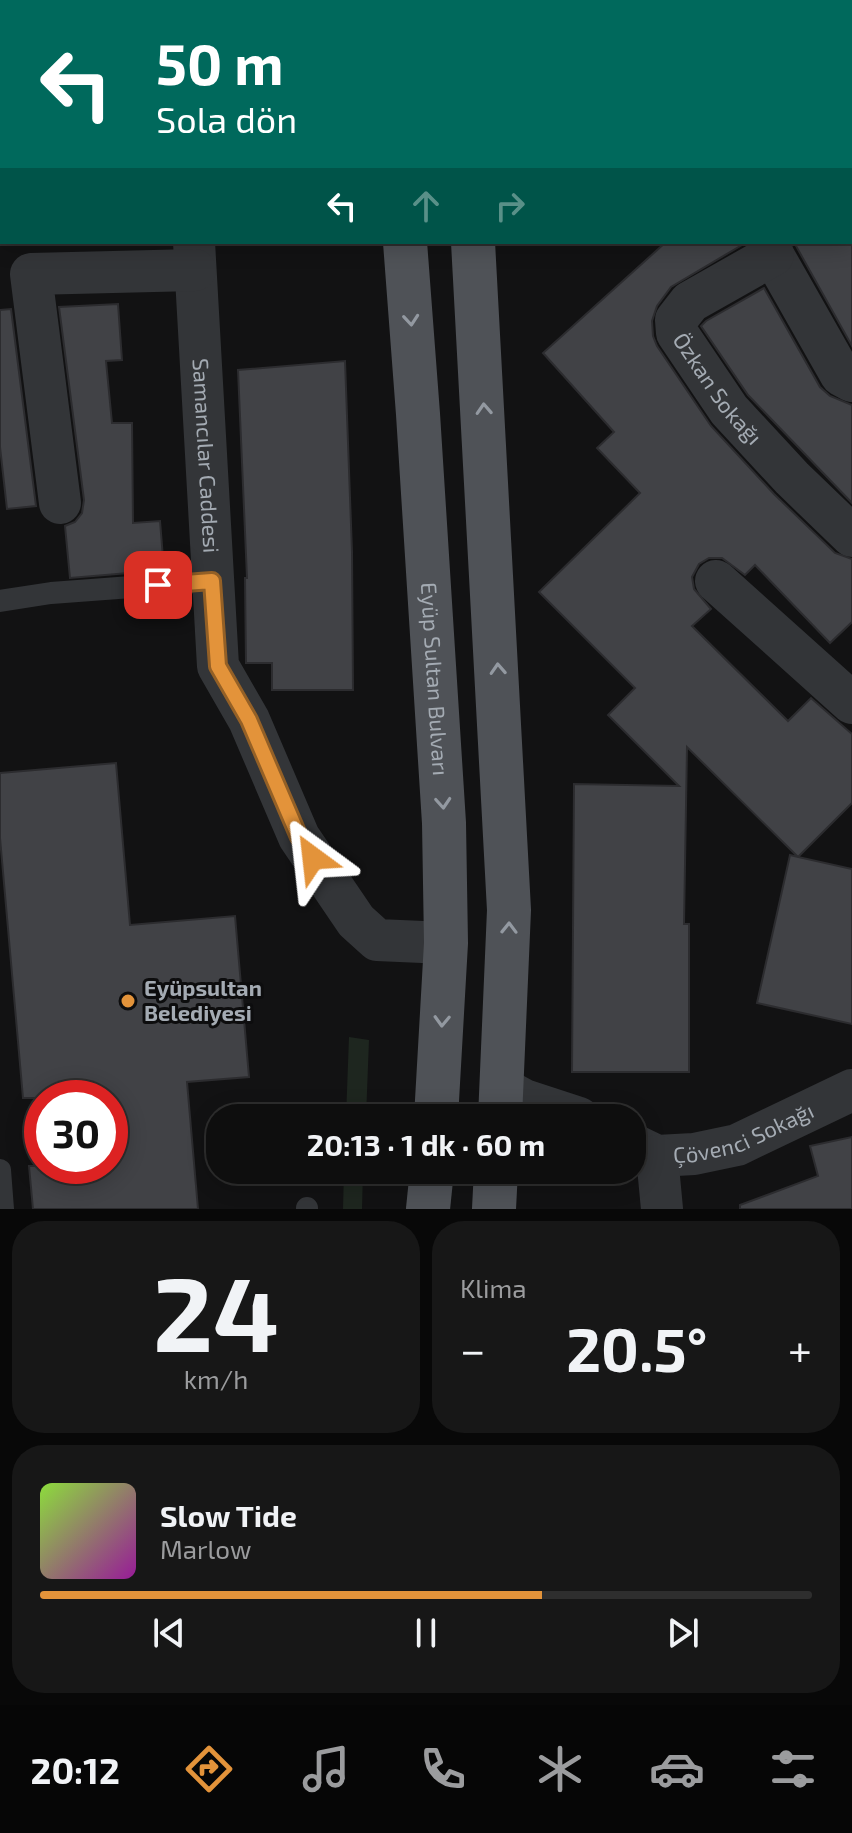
<!DOCTYPE html>
<html lang="tr">
<head>
<meta charset="utf-8">
<style>
  :root { --surface:#0e0e0e; --page:#171717; --text:#f1f3f6; --muted:#9b9c9e; --line:#2e2e2e; --accent:#e3933a }
  body { margin:0; font-family:"Exo 2",sans-serif; background:var(--page); color:var(--text); height:100vh; display:flex; flex-direction:column; font-size:30px; white-space:nowrap }
  * { box-sizing:border-box; margin:0 }
  p { font-size:26px; color:var(--muted) }
  .icon { flex:none; width:44px; height:44px; fill:none; stroke:currentColor; stroke-width:2; stroke-linecap:round; stroke-linejoin:round }
  .map { position:relative; height:1209px; overflow:hidden }
  .panel { display:flex; flex-direction:column; gap:12px; padding:12px; background:#080808; flex:1 }
  .panel>* { flex:none }
  .top-card { position:absolute; left:0px; top:0px; width:852px; height:244px; box-shadow:0 4px 20px #0003,0 0 0 2px var(--line); background:#00695c; color:#fff; overflow:hidden }
  .speed { position:absolute; left:24px; top:1080px; display:flex; gap:16px; font-size:40px; font-weight:700; text-align:center }
  .speed>* { display:grid; place-content:center; width:104px; height:104px; border-radius:50%; background:var(--surface); box-shadow:0 4px 20px #0003,0 0 0 2px var(--line); line-height:1 }
  .speed .limit { border:12px solid #d22; background:#fff; color:#111 }
  .pin { position:absolute; display:grid; place-items:center; width:68px; height:68px; color:#fff; margin:-34px; border-radius:16px; box-shadow:0 4px 12px #0006 }
  .me { position:absolute; width:88px; margin:-44px; rotate:330deg; stroke-linejoin:round; filter:drop-shadow(0 0 6px #0008) }
  .turn { display:flex; align-items:center; gap:28px; height:168px; padding:0 24px; font-size:36px }
  .turn .icon { width:104px; height:104px; stroke-width:2.5 }
  .turn b { display:block; font-size:56px; line-height:68px }
  .lanes { display:flex; align-items:center; height:76px; padding:0 24px; background:#0003; justify-content:center; gap:40px; direction:ltr }
  .lanes .off { opacity:.35 }
  .big { font-size:60px; font-weight:700; line-height:1.1 }
  .panel .tile { flex:1; display:flex; flex-direction:column; justify-content:center; gap:12px; min-width:0; padding:0 28px; border-radius:32px; background:var(--page) }
  .panel .dial { align-items:center; gap:0 }
  .dial b { font-size:104px; line-height:1 }
  .song { display:flex; align-items:center; gap:24px }
  .cover { width:96px; height:96px; border-radius:12px; background:linear-gradient(135deg,hsl(90 70% 55%),hsl(300 70% 35%)) }
  .played { height:8px; border-radius:4px; background:linear-gradient(90deg,var(--accent) 65%,var(--line) 65%) }
  .keys { display:flex; justify-content:space-around; direction:ltr }
  .heat { display:flex; justify-content:space-between; align-items:center; font-size:44px; direction:ltr }
  .panel .tiles { flex:1; display:grid; gap:12px; grid-template-columns:1fr 1fr }
  .tile:last-child { grid-column:span 2 }
  .trip { position:absolute; left:206px; top:1104px; width:440px; height:80px; border-radius:32px; background:var(--surface); box-shadow:0 4px 20px #0003,0 0 0 2px var(--line); font-weight:700; line-height:80px; text-align:center }
  .dock { display:flex; height:128px; justify-content:space-around; align-items:center; background:#060606; color:var(--muted) }
  .dock .icon { width:56px; height:56px }
  .dock .on { color:var(--accent) }
  .dock b { font-size:36px; color:var(--text) }
  .map>svg:first-child { display:block }
</style>
</head>
<body>
<div class="map">
<svg width="852" height="1209" viewBox="0 0 852 1209">
  <rect width="100%" height="100%" fill="#121213"/>
  <path fill="#1e261f" d="M349,1037L369,1040L366,1118H346Z
    M344,1170H363L362,1209H343Z"/>
  <path fill="#414246" stroke="#2c2c2f" stroke-width="2" d="M666,242H747L671,287L657,306L652,321L653,336L657,346L711,426L774,494L835,553L852,559V622L830,643L755,565L745,575L722,558H709L699,564L692,577L694,589L711,609L692,626L788,721L811,698L852,734V803L798,857L852,869V1024L757,1003L790,855L798,857L687,747L684,924H689V1072H572L574,784L679,786L608,715L635,688L539,592L640,493L597,448L614,432L543,353Z
    M795,242H852V346L796,246Z
    M764,288L820,387L830,396L852,405V503L748,395L701,326L706,321Z
    M118,304L122,360L106,361L112,423H132L133,523L160,521L164,570L70,578L65,526L75,522L82,513L84,500L59,307Z
    M11,309L36,506L7,509L0,447V310Z
    M345,361L352,552L353,690H272V663H246L245,578H247L238,370Z
    M116,763L130,925L235,916L249,1077L187,1082L198,1209H33L29,1166H110V1098H23L0,838V773Z
    M852,1137V1209H740V1205L818,1176L810,1146Z"/>
  <g fill="none" stroke-linecap="round" stroke-linejoin="round">
    <path stroke="#333538" stroke-width="22" d="M0,601L51,593L212,581
      M0,1170L3,1209
      M307,1208V1209"/>
    <g stroke="#333538" stroke-width="42">
      <path d="M124,0L125,2"/>
      <path d="M710,0L711,2"/>
      <path d="M0,168H2"/>
      <path id="s1" d="M194,242L218,666L249,720L299,837L356,921L377,940L446,943"/>
      <path d="M770,242L773,255L841,375L852,381"/>
      <path id="s2" d="M773,255L690,302L676,320L677,333L729,410L792,478L852,536"/>
      <path d="M60,503L31,274L195,270"/>
      <path d="M716,581L852,703"/>
      <path d="M502,1088L524,1100L579,1118"/>
      <path id="s3" d="M632,1144L657,1156L694,1154L737,1145L852,1090"/>
      <path d="M657,1156L662,1209"/>
    </g>
    <g stroke="#4f5257" stroke-width="44">
      <path d="M384,0L385,2"/>
      <path d="M452,0V2"/>
      <path id="s4" d="M405,242L418,414L444,823L446,943L436,1118"/>
      <path d="M473,242L509,910L500,1118"/>
      <path d="M428,1209L432,1170"/>
      <path d="M494,1209L496,1170"/>
    </g>
  </g>
  <defs><path id="oneway-chevron" d="M-2-3.5L2.5 0L-2 3.5" fill="none" stroke-width="1.6" stroke-linecap="round" stroke-linejoin="round" transform="scale(2)"/></defs>
  <g stroke="#9399a1">
    <use href="#oneway-chevron" transform="translate(411 320) rotate(85)"/>
    <use href="#oneway-chevron" transform="translate(484 409) rotate(-93)"/>
    <use href="#oneway-chevron" transform="translate(498 669) rotate(-93)"/>
    <use href="#oneway-chevron" transform="translate(443 803) rotate(86)"/>
    <use href="#oneway-chevron" transform="translate(509 928) rotate(-89)"/>
    <use href="#oneway-chevron" transform="translate(442 1021) rotate(92)"/>
  </g>
  <g fill="none" stroke-linecap="round" stroke-linejoin="round">
    <g stroke="#946026" stroke-width="20">
      <path id="route" d="M158,585L212,581L218,666L249,720L299,837L313,858"/>
    </g>
    <use href="#route" stroke="#e3933a" stroke-width="14"/>
  </g>
  <circle fill="#e3933a" stroke="#0d0d0e" stroke-width="3" cx="128" cy="1001" r="8"/>
  <g text-anchor="middle" stroke-width="6" stroke-linejoin="round" paint-order="stroke">
    <g font-size="22" fill="#a4abb3" stroke="#0d0d0e">
      <text dy="8" stroke="none"><textPath href="#s2" startOffset="200">Özkan Sokağı</textPath></text>
      <text dy="8" stroke="none"><textPath href="#s1" startOffset="214">Samancılar Caddesi</textPath></text>
      <text dy="8" stroke="none"><textPath href="#s4" startOffset="438">Eyüp Sultan Bulvarı</textPath></text>
      <text dy="8" stroke="none"><textPath href="#s3" startOffset="118">Çövenci Sokağı</textPath></text>
    </g>
    <g font-size="22" font-weight="bold" fill="#a4abb3" stroke="#0d0d0e" text-anchor="start">
      <text x="144" y="996">Eyüpsultan<tspan x="144" dy="25">Belediyesi</tspan></text>
    </g>
  </g>
</svg>
<div class="speed"><div class="limit">30</div></div>
<div class="pin" style="left:158px;top:585px;background:#d93025"><svg class="icon" aria-label="arrive" viewBox="0 0 24 24"><path d="M6 21V4h12l-3 4 3 4H6"/></svg></div>
<svg class="me" style="left:313px;top:858px" viewBox="-20 -20 40 40"><path d="M0-17L14 15 0 8-14 15z" fill="#e3933a" stroke="#fff" stroke-width="4"/></svg>
<div class="trip">20:13 · 1 dk · 60 m</div>
<div class="top-card">
<div class="turn"><svg class="icon" aria-label="left" viewBox="0 0 24 24"><path d="M17 20v-9H6M10 6l-5 5 5 5"/></svg><div><b>50 m</b>Sola dön</div></div>
<div class="lanes"><svg class="icon" aria-label="left" viewBox="0 0 24 24"><path d="M17 20v-9H6M10 6l-5 5 5 5"/></svg><svg class="icon off" aria-label="ahead" viewBox="0 0 24 24"><path d="M12 20V5M6 11l6-6 6 6"/></svg><svg class="icon off" aria-label="right" viewBox="0 0 24 24"><path d="M7 20v-9h11M14 6l5 5-5 5"/></svg></div>
</div>
</div>
<section class="panel">
<div class="tiles">
<div class="tile dial"><b>24</b><p>km/h</p></div>
<div class="tile"><p>Klima</p>
<div class="heat"><a>−</a><b class="big">20.5°</b><a>+</a></div>
</div>
<div class="tile">
<div class="song"><i class="cover"></i><div><b>Slow Tide</b><p>Marlow</p></div></div>
<div class="played"></div>
<div class="keys"><svg class="icon" aria-label="previous" viewBox="0 0 24 24"><path d="M18 5L8 12l10 7zM5 5v14"/></svg><svg class="icon" aria-label="pause" viewBox="0 0 24 24"><path d="M8 5v14M16 5v14"/></svg><svg class="icon" aria-label="next" viewBox="0 0 24 24"><path d="M6 5l10 7-10 7zM19 5v14"/></svg></div>
</div>
</div>
</section>
<nav class="dock">
<b>20:12</b>
<svg class="icon on" aria-label="directions" viewBox="0 0 24 24"><path d="M12 3l9 9-9 9-9-9zM9 14v-3h6M13 9l2 2-2 2"/></svg>
<svg class="icon" aria-label="music" viewBox="0 0 24 24"><path d="M9 18V5l10-2v13"/><circle cx="6" cy="18" r="3"/><circle cx="16" cy="16" r="3"/></svg>
<svg class="icon" aria-label="phone" viewBox="0 0 24 24"><path d="M5 4h4l2 5-3 2q2 4 5 5l2-3 5 2v4C11 20 4 13 5 4z"/></svg>
<svg class="icon" aria-label="climate" viewBox="0 0 24 24"><path d="M12 3v18M4 7l16 10M4 17L20 7"/></svg>
<svg class="icon" aria-label="car" viewBox="0 0 24 24"><path d="M5 17H2v-5l4-1 3-4h7l3 4 3 1v5h-3M9 17h6M6 11h13"/><circle cx="7" cy="17" r="2"/><circle cx="17" cy="17" r="2"/></svg>
<svg class="icon" aria-label="filters" viewBox="0 0 24 24"><path d="M4 7h16M4 17h16"/><circle cx="9" cy="7" r="2"/><circle cx="15" cy="17" r="2"/></svg>
</nav>
</body>
</html>
